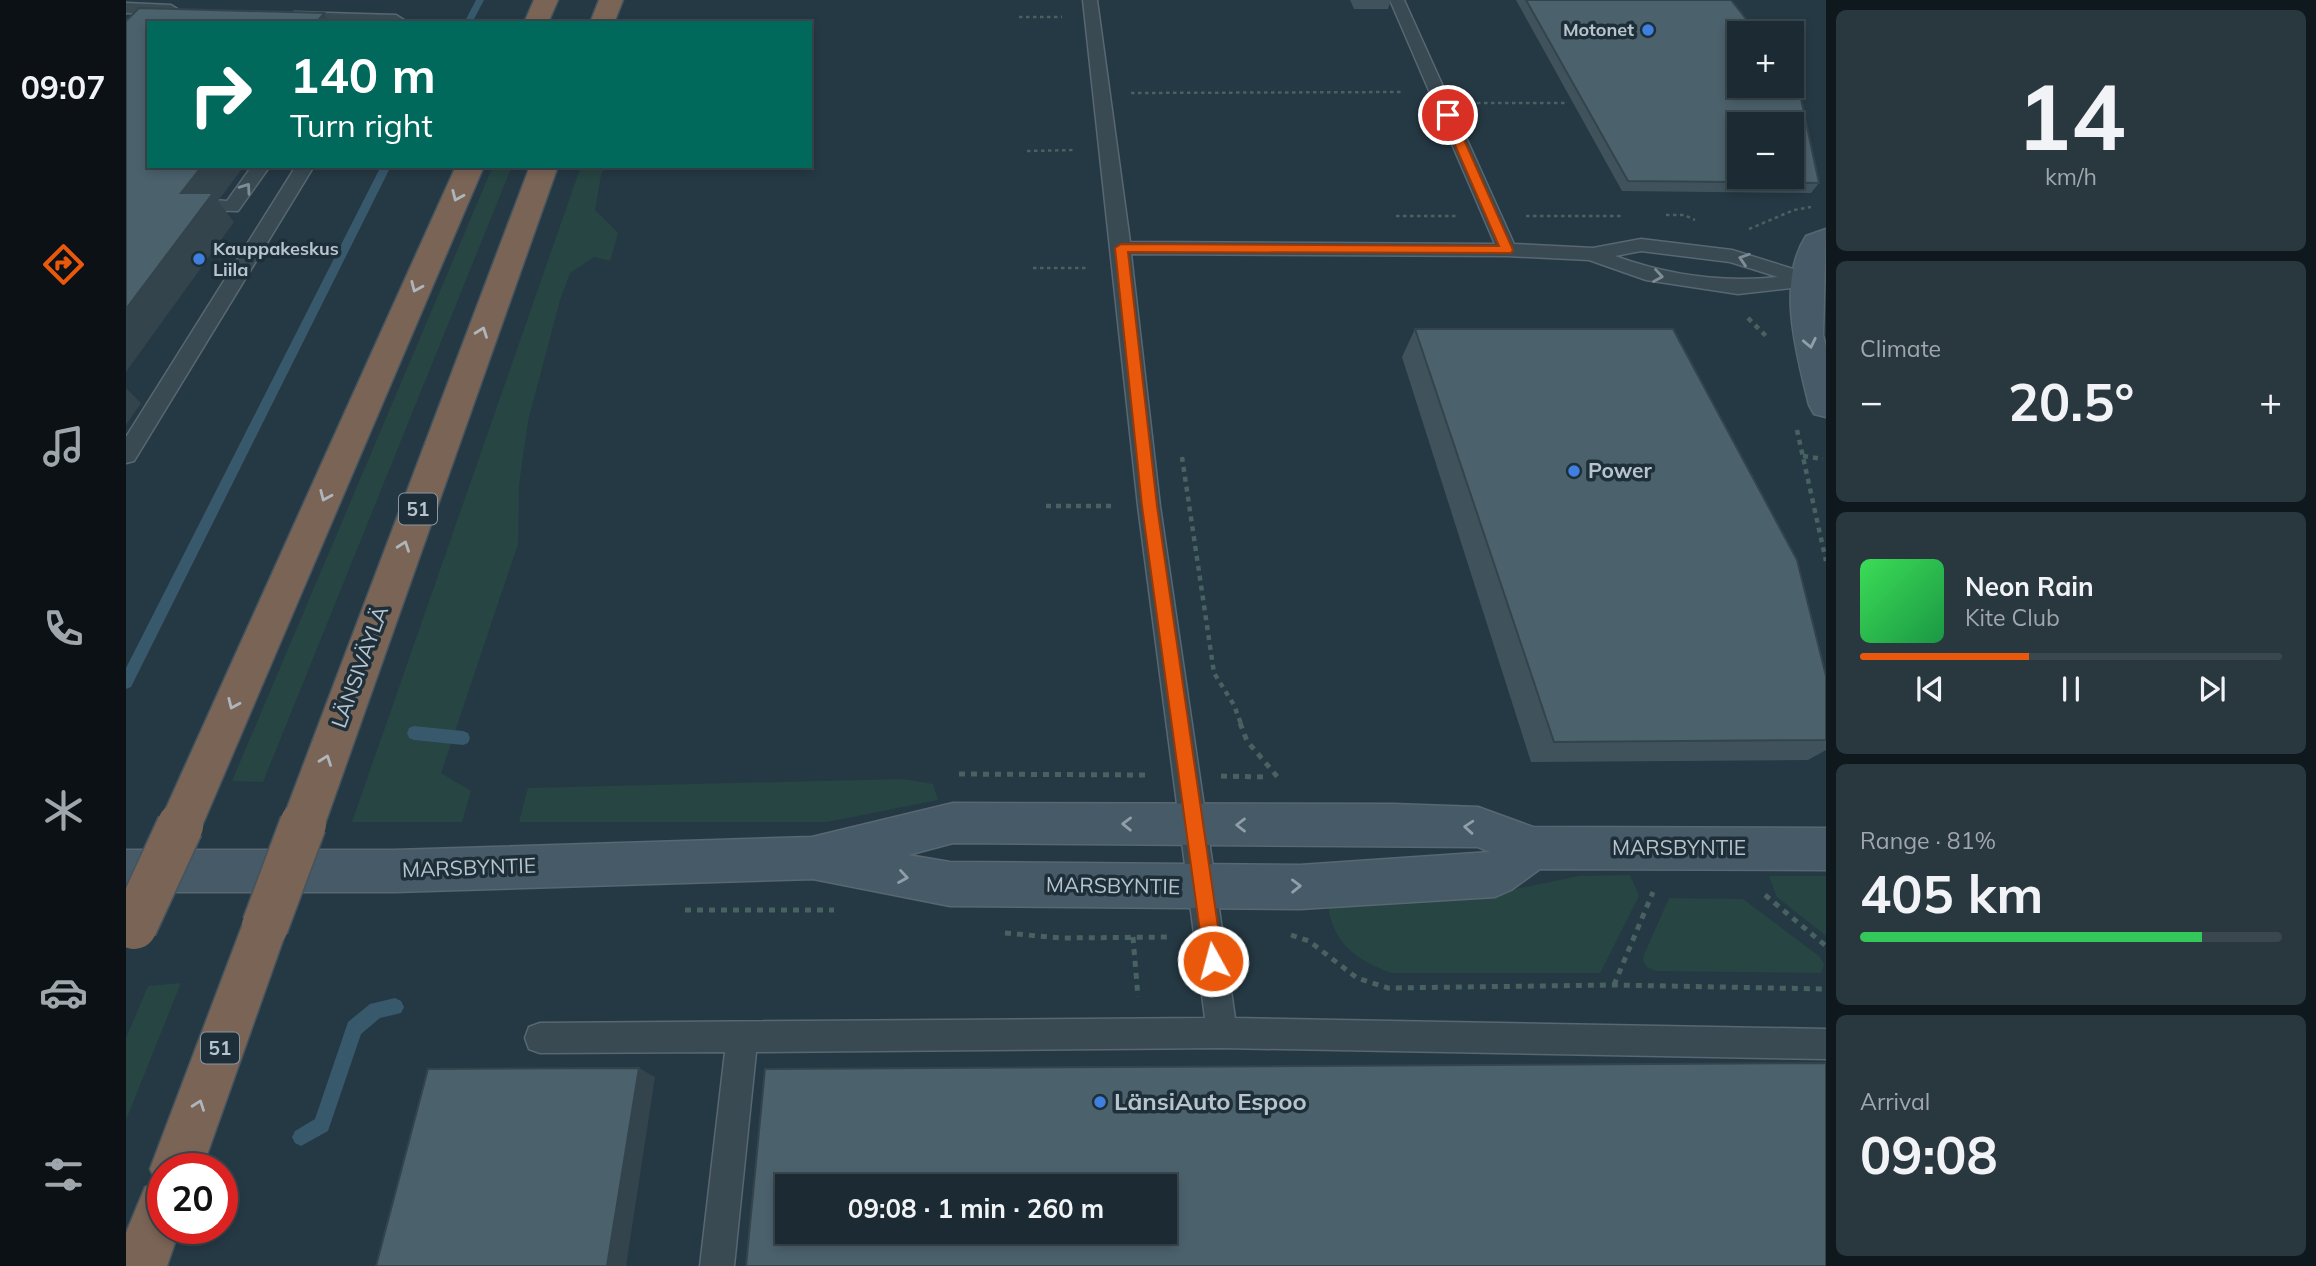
<!DOCTYPE html>
<html lang="en">
<head>
<meta charset="utf-8">
<style>
  :root { --surface:#1c2b33; --page:#29373f; --text:#f1f3f6; --muted:#a0a7ac; --line:#3a474e; --accent:#ea580c }
  body { margin:0; font-family:Mulish,sans-serif; background:var(--page); color:var(--text); height:100vh; display:flex; flex-direction:column; font-size:26px; white-space:nowrap }
  * { box-sizing:border-box; margin:0 }
  p { font-size:23px; color:var(--muted) }
  .icon { flex:none; width:38px; height:38px; fill:none; stroke:currentColor; stroke-width:2; stroke-linecap:round; stroke-linejoin:round }
  .map { position:relative; flex:1; overflow:hidden }
  .details { display:flex; flex-direction:column; gap:10px; padding:10px; background:#0f181c; width:490px }
  .details>* { flex:none }
  .hud { position:absolute; left:21px; top:21px; width:665px; height:147px; border-radius:0px; box-shadow:0 4px 10px #0003,0 0 0 2px var(--line); background:#00695c; color:#fff; overflow:hidden }
  .tools { position:absolute; left:1601px; top:21px; display:grid; gap:14px }
  .tools a { display:grid; place-items:center; width:77px; height:77px; border-radius:0px; background:var(--surface); box-shadow:0 4px 10px #0003,0 0 0 2px var(--line); font-size:35px }
  .speed { position:absolute; left:21px; top:1153px; display:flex; gap:14px; font-size:35px; font-weight:700; text-align:center }
  .speed>* { display:grid; place-content:center; width:91px; height:91px; border-radius:50%; background:var(--surface); box-shadow:0 4px 10px #0003,0 0 0 2px var(--line); line-height:1 }
  .speed .limit { border:10px solid #d22; background:#fff; color:#111 }
  .pin { position:absolute; display:grid; place-items:center; width:60px; height:60px; color:#fff; margin:-30px; border:4px solid #fff; border-radius:50%; box-shadow:0 2px 7px #0007 }
  .me { position:absolute; width:77px; margin:-38px; rotate:353deg; stroke-linejoin:round; filter:drop-shadow(0 0 5px #0008) }
  .turn { display:flex; align-items:center; gap:24px; height:147px; padding:0 28px; font-size:32px }
  .turn .icon { width:91px; height:91px; stroke-width:2.5 }
  .turn b { display:block; font-size:49px; line-height:60px }
  .big { font-size:52px; font-weight:700; line-height:1.1 }
  .details .tile { flex:1; display:flex; flex-direction:column; justify-content:center; gap:10px; min-width:0; padding:0 24px; border-radius:10px; background:var(--page) }
  .details .dial { align-items:center; gap:0 }
  .dial b { font-size:91px; line-height:1 }
  .song { display:flex; align-items:center; gap:21px }
  .cover { width:84px; height:84px; border-radius:10px; background:linear-gradient(135deg,hsl(130 70% 55%),hsl(140 70% 35%)) }
  .played { height:7px; border-radius:4px; background:linear-gradient(90deg,var(--accent) 40%,var(--line) 40%) }
  .keys { display:flex; justify-content:space-around; direction:ltr }
  .heat { display:flex; justify-content:space-between; align-items:center; font-size:38px; direction:ltr }
  .charge { height:10px; border-radius:5px; background:linear-gradient(90deg,#34c759 81%,var(--line) 0) }
  .trip { position:absolute; left:649px; top:1174px; width:402px; height:70px; border-radius:0px; background:var(--surface); box-shadow:0 4px 10px #0003,0 0 0 2px var(--line); font-weight:700; line-height:70px; text-align:center }
  main { display:flex; flex:1; min-height:0 }
  .menu { display:flex; flex-direction:column; width:126px; justify-content:space-around; align-items:center; background:#0b1114; color:var(--muted) }
  .menu .icon { width:49px; height:49px }
  .menu .active { color:var(--accent) }
  .menu b { font-size:32px; color:var(--text) }
  .map>svg:first-child { display:block }
</style>
</head>
<body>
<main>
<nav class="menu">
<b>09:07</b>
<svg class="icon active" aria-label="directions" viewBox="0 0 24 24"><path d="M12 3l9 9-9 9-9-9zM9 14v-3h6M13 9l2 2-2 2"/></svg>
<svg class="icon" aria-label="music" viewBox="0 0 24 24"><path d="M9 18V5l10-2v13"/><circle cx="6" cy="18" r="3"/><circle cx="16" cy="16" r="3"/></svg>
<svg class="icon" aria-label="phone" viewBox="0 0 24 24"><path d="M5 4h4l2 5-3 2q2 4 5 5l2-3 5 2v4C11 20 4 13 5 4z"/></svg>
<svg class="icon" aria-label="climate" viewBox="0 0 24 24"><path d="M12 3v18M4 7l16 10M4 17L20 7"/></svg>
<svg class="icon" aria-label="car" viewBox="0 0 24 24"><path d="M5 17H2v-5l4-1 3-4h7l3 4 3 1v5h-3M9 17h6M6 11h13"/><circle cx="7" cy="17" r="2"/><circle cx="17" cy="17" r="2"/></svg>
<svg class="icon" aria-label="filters" viewBox="0 0 24 24"><path d="M4 7h16M4 17h16"/><circle cx="9" cy="7" r="2"/><circle cx="15" cy="17" r="2"/></svg>
</nav>
<div class="map">
<svg width="1700" height="1266" viewBox="0 0 1700 1266">
  <rect width="100%" height="100%" fill="#253944"/>
  <path fill="#274542" d="M367,166H386L137,782L106,781Z
    M455,166H480L475,175L469,210L492,233L484,261L468,257L444,273L434,300L402,421L393,485L392,544L315,773L345,791L336,822H226Z
    M777,779L807,784L812,800L701,822H393L402,788Z
    M1504,875L1513,896L1474,973H1266C1230,961 1204,941 1202,901L1384,890L1453,876Z
    M1643,876H1700V936L1651,897Z
    M1543,898L1617,899L1694,957L1698,965L1695,973L1530,971L1522,968L1517,961L1518,955Z
    M55,983L0,1120V1038L22,986Z"/>
  <g fill="none" stroke-linecap="round" stroke-linejoin="round">
    <path fill="#38586c" fill-rule="evenodd" d="M350,0H358L346,23H338Z
      M255,166H265L5,687L0,689V668Z
      M288,726L337,731L342,733L344,738L342,743L337,745L288,740L283,738L281,733L283,728Z
      M269,998L275,1001L278,1007L275,1013L254,1018L235,1034L202,1131L175,1146L169,1143L166,1137L169,1131L189,1119L222,1022L244,1004Z"/>
    <g stroke="#586771" stroke-width="3">
      <path id="service" d="M957,0H971L1004,242L1369,244L1264,0H1278L1388,244L1467,248L1515,239L1606,250L1690,276L1693,280L1683,286L1612,294L1520,280L1463,260L1381,256L1005,254L1034,506L1109,1018L1700,1029V1059L1096,1048L630,1052L608,1266H574L599,1052L414,1053L403,1049L399,1038L403,1027L414,1023L1079,1018L1012,506ZM1515,251L1604,262L1652,277C1597,283 1541,275 1489,256Z
        M0,3L45,5L53,10L45,15L0,13Z
        M168,12L270,15L278,20L276,23L163,20L160,17Z
        M126,166H144L112,211L62,210L53,204L62,198L101,201Z
        M170,166H188L8,461L0,463V437Z"/>
    </g>
    <g stroke="#586771" stroke-width="3">
      <path id="secondary" d="M1700,229L1697,335L1700,347V417L1688,414L1683,405C1671,356 1650,282 1680,236Z
        M827,803L1267,804L1352,807L1407,827L1700,828V870L1414,869L1385,890L1369,897L1174,909L824,906L687,879L269,892H0V850H269L686,837ZM827,843L1352,847L1364,852L1174,865L824,862L782,855Z"/>
    </g>
    <g stroke="#44545e" stroke-width="3">
      <path id="motorway" d="M408,0H432L422,23H398Z
        M473,0H497L488,23H464Z
        M330,166H358L76,826L69,840L54,846L39,840L32,826Z
        M404,166H432L199,824L192,838L177,844L162,838L155,824Z
        M139,903L155,910L162,926L76,1169H37V1228H54L41,1266H0V1233L19,1187L30,1182L24,1169L116,926L123,910Z"/>
    </g>
    <path stroke="#476260" stroke-width="2.5" stroke-dasharray="3.5 3.5" stroke-linecap="butt" d="M893,17H936
      M1005,93L1277,92
      M1351,103H1441
      M901,151L949,150
      M1540,215H1558L1569,220
      M1270,216H1332
      M1400,216H1496
      M1623,229L1668,210L1685,207
      M907,268H963"/>
    <path stroke="#476260" stroke-width="4.5" stroke-dasharray="5 5" stroke-linecap="butt" d="M1622,318L1643,339
      M1671,430L1700,561
      M1677,456L1697,459
      M1056,457L1088,673L1108,705L1115,724
      M920,506H988"/>
    <path stroke="#476260" stroke-width="5" stroke-dasharray="6 6" stroke-linecap="butt" d="M1114,723L1121,741L1155,781
      M833,774L1023,775
      M1095,776L1139,777
      M1639,895L1700,946
      M559,910H708
      M879,933L935,938L1045,937
      M1165,935L1183,941L1231,978L1262,988L1488,985L1700,989
      M1007,937L1012,997
      M1488,985L1527,892"/>
    <use href="#service" fill="#394a53" fill-rule="evenodd"/>
    <use href="#secondary" fill="#475a67" fill-rule="evenodd"/>
    <use href="#motorway" fill="#7a6456" fill-rule="evenodd"/>
    <g stroke="#44545e" stroke-width="49" stroke-linecap="butt">
      <path id="motorway-bridge" d="M8,926L54,826
        M139,926L177,824"/>
    </g>
    <use href="#motorway-bridge" stroke="#7a6456" stroke-width="46"/>
  </g>
  <path fill="#40535d" d="M1224,0H1265L1262,9H1228Z
    M1390,0H1605L1693,183L1685,193L1496,191Z
    M1289,329L1700,676V750L1682,760L1405,762L1276,357Z"/>
  <path fill="#34444c" d="M198,13L203,23H190Z
    M76,166H118L92,201L108,222L0,372V309L55,193Z
    M0,388L15,403L0,425Z
    M513,1068L529,1077L500,1266H481Z"/>
  <path fill="#4b616c" stroke="#34444c" stroke-width="2" fill-rule="evenodd" d="M1400,0H1605L1631,33H1614V86H1666V78L1672,85L1693,183L1502,181ZM1614,124H1666V177H1614Z
    M13,8L198,13L190,23H23V166H76L55,193H87L0,309V21Z
    M1289,329H1547L1671,560L1700,676V740L1428,742Z
    M1700,1063V1266H620L639,1069ZM662,1186H1040V1232H662Z
    M513,1068L481,1266H250L302,1069Z"/>
  <defs><path id="oneway-chevron" d="M-2-3.5L2.5 0L-2 3.5" fill="none" stroke-width="1.6" stroke-linecap="round" stroke-linejoin="round" transform="scale(1.75)"/></defs>
  <g stroke="#7e8d96">
    <use href="#oneway-chevron" transform="translate(120 188) rotate(-55)"/>
    <use href="#oneway-chevron" transform="translate(1618 259) rotate(-162)"/>
    <use href="#oneway-chevron" transform="translate(1532 276) rotate(9)"/>
  </g>
  <g stroke="#aeb6bb">
    <use href="#oneway-chevron" transform="translate(331 196) rotate(114)"/>
    <use href="#oneway-chevron" transform="translate(290 287) rotate(114)"/>
    <use href="#oneway-chevron" transform="translate(356 332) rotate(-70)"/>
    <use href="#oneway-chevron" transform="translate(199 496) rotate(114)"/>
    <use href="#oneway-chevron" transform="translate(278 546) rotate(-70)"/>
    <use href="#oneway-chevron" transform="translate(107 704) rotate(114)"/>
    <use href="#oneway-chevron" transform="translate(200 760) rotate(-70)"/>
    <use href="#oneway-chevron" transform="translate(73 1105) rotate(-70)"/>
  </g>
  <g stroke="#909fa9">
    <use href="#oneway-chevron" transform="translate(1684 343) rotate(78)"/>
    <use href="#oneway-chevron" transform="translate(1001 824) rotate(-179)"/>
    <use href="#oneway-chevron" transform="translate(1115 825) rotate(-180)"/>
    <use href="#oneway-chevron" transform="translate(1343 827) rotate(-176)"/>
    <use href="#oneway-chevron" transform="translate(777 877) rotate(9)"/>
    <use href="#oneway-chevron" transform="translate(1170 886) rotate(-1)"/>
  </g>
  <path fill="#ea580c" stroke="#983908" stroke-width="2" d="M1322,111L1327,115L1387,250L1385,253L1002,252L1031,506L1097,961L1094,968L1087,970L1081,968L1078,961L1016,506L989,248L995,244L1373,246L1316,115Z"/>
  <g fill="#3f7fe0" stroke="#1e2f39" stroke-width="2.5">
    <circle cx="1522" cy="30" r="7"/>
    <circle cx="73" cy="259" r="7"/>
    <circle cx="1448" cy="471" r="7"/>
    <circle cx="974" cy="1102" r="7"/>
  </g>
  <g text-anchor="middle" stroke-width="7" stroke-linejoin="round" paint-order="stroke">
    <g font-size="18" font-weight="bold" fill="#b7c4cd" stroke="#1e2f39" text-anchor="end">
      <text x="1508" y="36">Motonet</text>
      <text x="87" y="255" text-anchor="start">Kauppakeskus<tspan x="87" dy="21">Liila</tspan></text>
    </g>
    <g fill="#1e2f39" stroke="#8997a1" stroke-width="2">
      <rect x="273" y="493.5" width="38" height="31" rx="5"/>
      <rect x="75" y="1032.5" width="38" height="31" rx="5"/>
    </g>
    <g font-size="19" font-weight="bold" fill="#b7c4cd">
      <text x="292" y="516">51</text>
      <text x="94" y="1055">51</text>
    </g>
    <g font-size="21" font-weight="bold" fill="#b7c4cd" stroke="#1e2f39" text-anchor="start">
      <text x="1462" y="478">Power</text>
    </g>
    <g font-size="21" fill="#b7c4cd" stroke="#1e2f39">
      <text transform="translate(234 667) rotate(-70)" y="7">LÄNSIVÄYLÄ</text>
      <text x="1553" y="855">MARSBYNTIE</text>
      <text transform="translate(343 868) rotate(-2)" y="7">MARSBYNTIE</text>
      <text transform="translate(987 886) rotate(1)" y="7">MARSBYNTIE</text>
    </g>
    <g font-size="24" font-weight="bold" fill="#b7c4cd" stroke="#1e2f39" text-anchor="start">
      <text x="988" y="1110">LänsiAuto Espoo</text>
    </g>
  </g>
</svg>
<div class="tools">
<a>+</a>
<a>−</a>
</div>
<div class="speed"><div class="limit">20</div></div>
<div class="pin" style="left:1322px;top:115px;background:#d93025"><svg class="icon" aria-label="arrive" viewBox="0 0 24 24"><path d="M6 21V4h12l-3 4 3 4H6"/></svg></div>
<svg class="me" style="left:1087px;top:961px" viewBox="-20 -20 40 40"><circle r="17" fill="#ea580c" stroke="#fff" stroke-width="3"/><path d="M0-11L8 9 0 5-8 9z" fill="#fff"/></svg>
<div class="trip">09:08 · 1 min · 260 m</div>
<div class="hud">
<div class="turn"><svg class="icon" aria-label="right" viewBox="0 0 24 24"><path d="M7 20v-9h11M14 6l5 5-5 5"/></svg><div><b>140 m</b>Turn right</div></div>
</div>
</div>
<section class="details">
<div class="tile dial"><b>14</b><p>km/h</p></div>
<div class="tile"><p>Climate</p>
<div class="heat"><a>−</a><b class="big">20.5°</b><a>+</a></div>
</div>
<div class="tile">
<div class="song"><i class="cover"></i><div><b>Neon Rain</b><p>Kite Club</p></div></div>
<div class="played"></div>
<div class="keys"><svg class="icon" aria-label="previous" viewBox="0 0 24 24"><path d="M18 5L8 12l10 7zM5 5v14"/></svg><svg class="icon" aria-label="pause" viewBox="0 0 24 24"><path d="M8 5v14M16 5v14"/></svg><svg class="icon" aria-label="next" viewBox="0 0 24 24"><path d="M6 5l10 7-10 7zM19 5v14"/></svg></div>
</div>
<div class="tile"><p>Range · 81%</p><b class="big">405 km</b><div class="charge"></div></div>
<div class="tile"><p>Arrival</p><b class="big">09:08</b></div>
</section>
</main>
</body>
</html>
